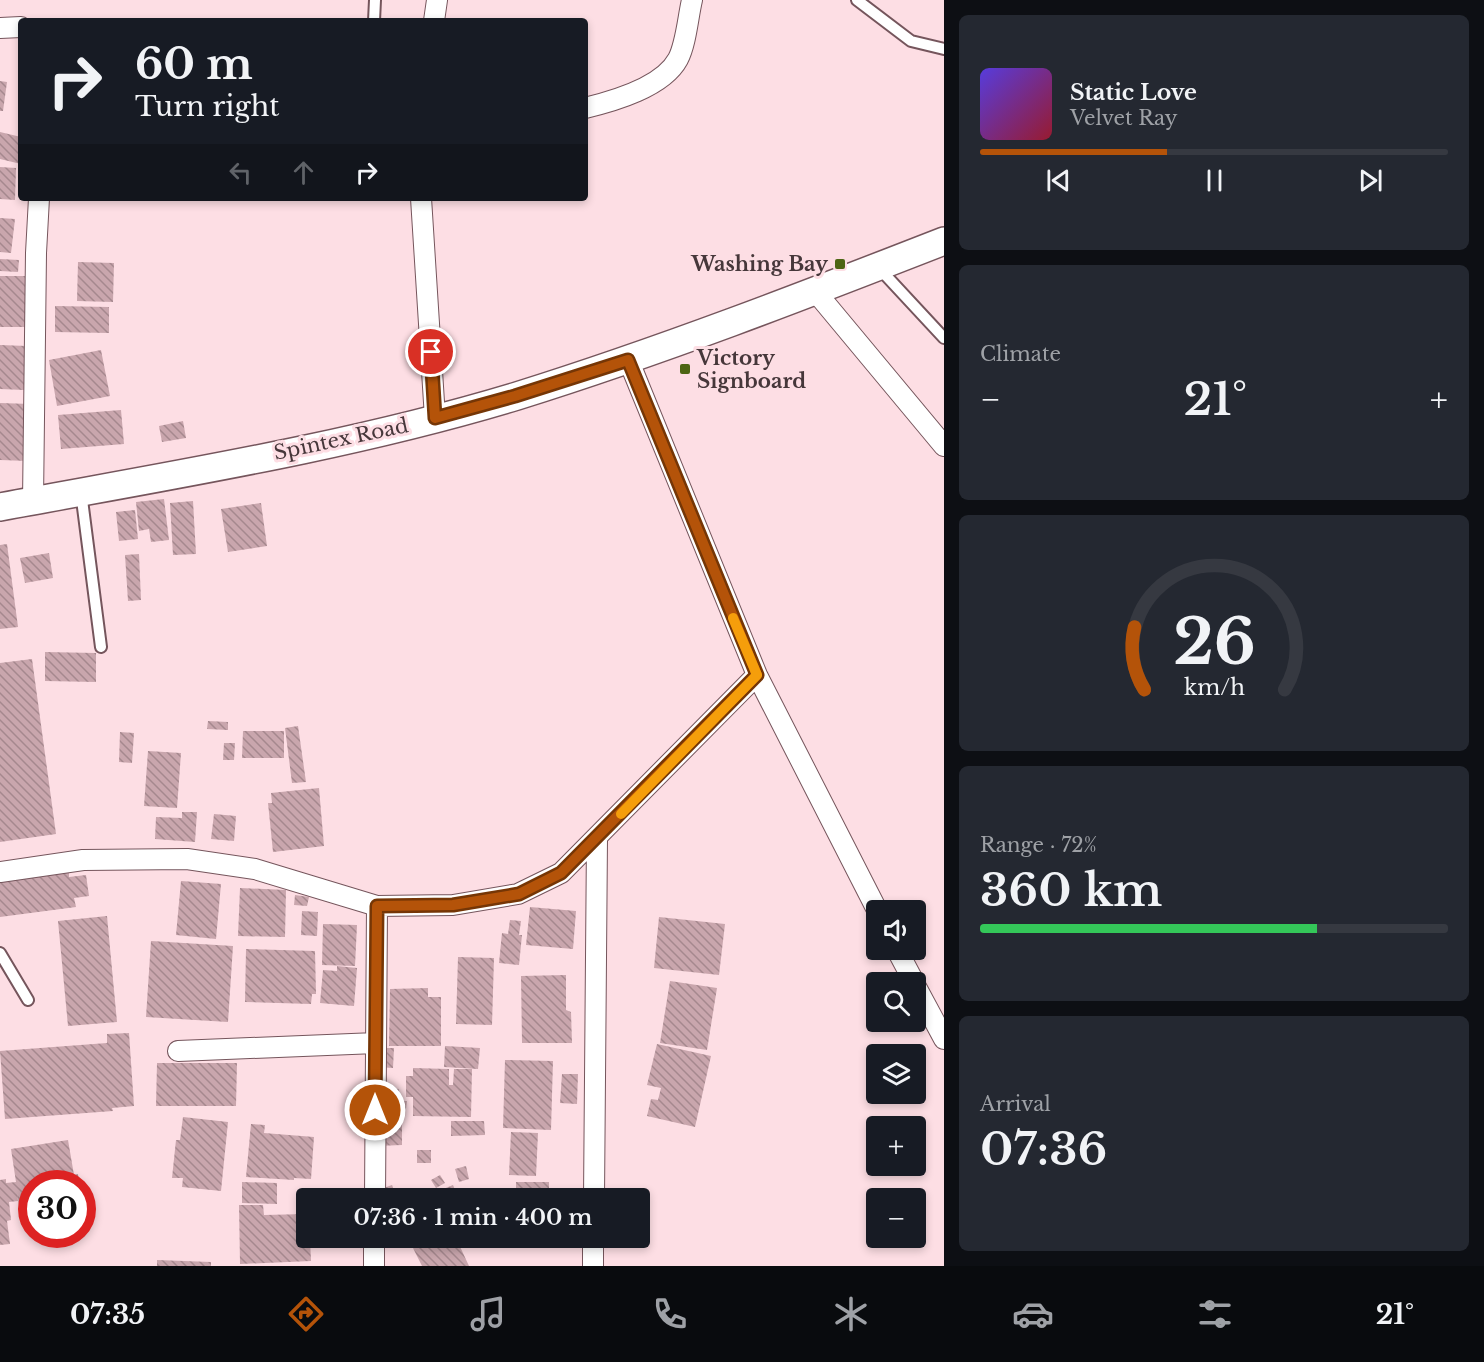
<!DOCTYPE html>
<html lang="en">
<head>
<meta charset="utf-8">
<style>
  :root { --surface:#171b24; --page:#242831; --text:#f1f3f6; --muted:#9ea1a6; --line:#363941; --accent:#b45309 }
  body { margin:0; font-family:"Libre Baskerville",serif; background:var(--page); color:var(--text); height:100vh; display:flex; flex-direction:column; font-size:22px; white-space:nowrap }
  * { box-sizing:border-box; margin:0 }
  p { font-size:20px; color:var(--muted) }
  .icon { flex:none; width:33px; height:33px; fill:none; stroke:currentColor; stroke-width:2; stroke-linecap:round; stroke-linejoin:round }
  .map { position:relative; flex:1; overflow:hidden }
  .details { display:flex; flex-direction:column; gap:15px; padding:15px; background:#0d0f14; width:540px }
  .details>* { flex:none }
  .hud { position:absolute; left:18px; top:18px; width:570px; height:183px; border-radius:6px; box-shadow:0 3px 9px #0003; background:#171b24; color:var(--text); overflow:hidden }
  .fabs { position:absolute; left:866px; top:900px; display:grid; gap:12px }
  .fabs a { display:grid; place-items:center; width:60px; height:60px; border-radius:6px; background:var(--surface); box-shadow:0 3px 9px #0003; font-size:30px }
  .speed { position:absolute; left:18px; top:1170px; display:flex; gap:12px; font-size:30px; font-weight:700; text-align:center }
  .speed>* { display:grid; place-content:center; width:78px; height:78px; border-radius:50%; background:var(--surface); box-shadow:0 3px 9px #0003; line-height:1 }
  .speed .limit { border:9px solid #d22; background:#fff; color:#111 }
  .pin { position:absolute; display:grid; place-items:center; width:51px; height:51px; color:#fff; margin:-26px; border:3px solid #fff; border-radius:50%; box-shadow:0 2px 6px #0007 }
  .me { position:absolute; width:66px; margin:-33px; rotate:0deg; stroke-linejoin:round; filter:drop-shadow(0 0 4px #0008) }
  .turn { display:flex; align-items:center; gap:21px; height:126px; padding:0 18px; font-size:27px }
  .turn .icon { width:78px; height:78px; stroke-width:2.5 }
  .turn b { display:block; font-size:42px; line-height:51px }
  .lanes { display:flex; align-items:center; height:57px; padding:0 18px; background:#0003; justify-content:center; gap:30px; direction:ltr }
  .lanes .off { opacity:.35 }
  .big { font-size:45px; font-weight:600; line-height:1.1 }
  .details .widget { flex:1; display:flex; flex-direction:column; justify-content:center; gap:9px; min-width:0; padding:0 21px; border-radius:9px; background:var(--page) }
  .details .dial { align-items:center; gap:0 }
  .dial svg { height:156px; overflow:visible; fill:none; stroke:var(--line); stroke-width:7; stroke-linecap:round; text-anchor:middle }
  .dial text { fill:var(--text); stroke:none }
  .song { display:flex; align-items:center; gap:18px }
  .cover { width:72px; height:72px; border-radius:9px; background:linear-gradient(135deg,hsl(250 70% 55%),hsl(350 70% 35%)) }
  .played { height:6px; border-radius:3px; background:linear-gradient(90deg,var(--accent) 40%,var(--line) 40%) }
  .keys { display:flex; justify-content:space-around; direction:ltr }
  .heat { display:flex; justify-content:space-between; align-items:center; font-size:33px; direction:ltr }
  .charge { height:9px; border-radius:4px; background:linear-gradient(90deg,#34c759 72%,var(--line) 0) }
  .trip { position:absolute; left:296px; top:1188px; width:354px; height:60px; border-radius:6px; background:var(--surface); box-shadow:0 3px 9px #0003; font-weight:600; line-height:60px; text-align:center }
  .tabs { display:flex; height:96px; justify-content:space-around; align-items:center; background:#090b0e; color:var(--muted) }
  .tabs .icon { width:42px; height:42px }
  .tabs .active { color:var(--accent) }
  .tabs b { font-size:27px; color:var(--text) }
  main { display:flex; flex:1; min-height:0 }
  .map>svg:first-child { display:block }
</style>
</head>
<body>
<main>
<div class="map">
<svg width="944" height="1266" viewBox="0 0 944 1266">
  <defs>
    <pattern id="building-back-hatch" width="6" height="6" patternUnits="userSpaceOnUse" patternTransform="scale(1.5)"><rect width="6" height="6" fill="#c9a6ad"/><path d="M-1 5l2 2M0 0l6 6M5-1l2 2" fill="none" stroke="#a5888e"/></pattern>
  </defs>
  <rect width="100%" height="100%" fill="#fddee4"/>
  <path fill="url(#building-back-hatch)" d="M0,81L7,82L3,111H0Z
    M0,132L21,137V164L0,159Z
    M0,167L16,168L15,200L0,199Z
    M0,218L15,219L11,253L0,252Z
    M0,259L19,260L18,272L0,271Z
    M78,262L114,263L113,302L77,301Z
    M0,276H29L28,327H0Z
    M55,306L109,307V333L55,332Z
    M0,345L27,346L24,390L0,389Z
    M101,350L110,396L57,406L49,360Z
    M0,403L31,404L28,461L0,460Z
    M121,410L124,444L61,449L58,415Z
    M183,421L186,438L162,442L159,426Z
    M164,499L169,540L151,542L149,529L139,531L136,502Z
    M193,501L196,554L173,555L170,503Z
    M261,503L267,546L228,552L221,509Z
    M135,510L138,539L119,541L116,512Z
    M7,544L18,627L0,629V545Z
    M49,553L53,578L25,583L20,558Z
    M139,554L141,600L128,601L125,555Z
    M45,652L96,653V682L45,681Z
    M32,659L56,834L0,842V663Z
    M208,721L228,722V730L207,729Z
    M298,726L306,782L292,783L285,728Z
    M243,731H284V758H242Z
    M120,732L134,733L132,763L119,762Z
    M224,743H235L234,760H223Z
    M148,751L181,753L177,808L144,806Z
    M319,788L324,846L273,852L268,803H272L271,793Z
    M182,812H197L195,842L155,839L156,817L182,818Z
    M214,814L236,816L234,841L211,839Z
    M69,872V877L86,875L89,896L74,898L76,907L0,917V881Z
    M181,881L221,884L216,939L176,935Z
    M240,888L286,890L285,937L238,936Z
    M295,895L309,897L307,906L294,905Z
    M530,907L576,911L573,949L526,945Z
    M302,911L318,912L317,936L301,935Z
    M107,916L117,1022L68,1026L58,921Z
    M659,917L725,924L719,975L654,968Z
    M510,920L521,921L519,935H522L519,965L499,963L502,933L508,934Z
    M323,924L357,925L355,966L322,965Z
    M151,941L233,946L228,1022L146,1017Z
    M246,949L315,951L316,994H312L311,1004L245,1002Z
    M458,957L494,958L492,1025L456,1024Z
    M337,966L357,968L354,1006L320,1003L323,970L337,971Z
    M566,975V1010L571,1012L572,1043H522L521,976Z
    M670,981L717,988L707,1050L660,1043Z
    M428,988V997H441V1046H389L390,989Z
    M129,1033L134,1106L112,1108L113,1111L5,1119L0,1051L107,1043V1034Z
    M657,1044L711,1056L695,1127L647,1116L651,1099L658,1100L661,1088L647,1085Z
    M445,1046L480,1048L478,1069L444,1067Z
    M377,1048H394L393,1068L377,1067Z
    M505,1060L553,1061L551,1130L503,1128Z
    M157,1063H237L236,1106H156Z
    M413,1068L449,1069V1085H453L454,1069H472L471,1117L413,1116V1097H406V1076H413Z
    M562,1074H578L577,1104L560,1103Z
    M380,1087L399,1089L398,1101H407L405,1116L378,1114Z
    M183,1117L228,1122L221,1191L182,1187L183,1178H172L176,1140H180Z
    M402,1120V1145L377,1146V1121Z
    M451,1121H484L485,1135L451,1136Z
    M251,1124L265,1125L264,1133L314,1137L311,1179L294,1178V1180L246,1177Z
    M511,1132L538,1133L536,1176L509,1175Z
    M68,1140L74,1175L78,1174L79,1184H32V1224L22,1225L17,1193L18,1201L9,1202L11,1220L7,1221L10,1244L0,1245V1180L6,1179V1183L16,1182L11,1149Z
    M417,1150H431V1163H417Z
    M466,1166L469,1179L459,1182L455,1169Z
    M440,1175L445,1183L436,1188L431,1180Z
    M242,1182L277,1183V1204L242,1203Z
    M516,1182H549V1198H516Z
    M392,1185L397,1198H381L378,1190Z
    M453,1185L458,1197L444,1198L441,1190Z
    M486,1191L489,1198H466Z
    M239,1205H263L264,1215L306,1214V1238H310L311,1261L240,1264Z
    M408,1238H456L469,1266H422Z
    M157,1260L211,1262V1266H157Z"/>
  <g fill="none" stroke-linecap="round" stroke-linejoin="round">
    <g stroke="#75555c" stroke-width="14">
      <path id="service" d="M857,0L911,41L944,49
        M374,21L375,0
        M878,267L944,338
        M81,492L101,647
        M0,953L28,1000"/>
    </g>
    <g stroke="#75555c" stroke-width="22">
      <path id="minor" d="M434,21L437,0
        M0,28L21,27
        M585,108C614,101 663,87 678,59C686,44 688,17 692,0
        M421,198L435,418
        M815,291L944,446
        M628,359L757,675L877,910
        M33,501L36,253L39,198
        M0,872L83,860L187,859L255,869L377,906L453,905L518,894L561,873L757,675
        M897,950L914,982
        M915,985L944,1039
        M178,1051L376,1043
        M375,1198L377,906
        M594,1198L597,838
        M374,1266V1238
        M593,1266V1238"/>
    </g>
    <g stroke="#75555c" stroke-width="30">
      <path id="secondary" d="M0,507C172,475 349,447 517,396C661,351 803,296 944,241"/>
    </g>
    <use href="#service" stroke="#fff" stroke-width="10"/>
    <use href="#minor" stroke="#fff" stroke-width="20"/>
    <use href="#secondary" stroke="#fff" stroke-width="27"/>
  </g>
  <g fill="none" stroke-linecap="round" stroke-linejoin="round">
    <g stroke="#753606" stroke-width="15">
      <path id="route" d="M375,1110L377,906L453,905L519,894L561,873L757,675L628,360L515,396L435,418L431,352"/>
    </g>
    <use href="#route" stroke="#b45309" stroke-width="10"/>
    <path stroke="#f59e0b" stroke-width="10" d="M621,814L757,675L733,618"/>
  </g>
  <g fill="#4d6513" stroke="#fddee4" stroke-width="2">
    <rect x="834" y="258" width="12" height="12" rx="3"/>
    <rect x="679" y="363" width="12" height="12" rx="3"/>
  </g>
  <g text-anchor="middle" stroke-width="6" stroke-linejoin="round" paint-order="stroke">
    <g font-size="20" font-weight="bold" fill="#46373a" stroke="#fddee4" text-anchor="end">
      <text x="828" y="271">Washing Bay</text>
      <text x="697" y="365" text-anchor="start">Victory<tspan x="697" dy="23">Signboard</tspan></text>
    </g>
    <g font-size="20" fill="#46373a" stroke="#fddee4">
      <text transform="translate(341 439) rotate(-12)" y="7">Spintex Road</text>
    </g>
  </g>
</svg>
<div class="fabs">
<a><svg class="icon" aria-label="sound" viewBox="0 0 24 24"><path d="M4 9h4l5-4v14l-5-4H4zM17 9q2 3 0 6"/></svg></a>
<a><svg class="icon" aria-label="search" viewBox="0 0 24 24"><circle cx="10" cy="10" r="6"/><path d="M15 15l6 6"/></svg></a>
<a><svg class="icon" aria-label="layers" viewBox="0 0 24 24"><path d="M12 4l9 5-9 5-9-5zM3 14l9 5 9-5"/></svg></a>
<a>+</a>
<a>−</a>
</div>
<div class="speed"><div class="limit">30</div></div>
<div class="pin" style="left:431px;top:352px;background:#d93025"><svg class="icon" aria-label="arrive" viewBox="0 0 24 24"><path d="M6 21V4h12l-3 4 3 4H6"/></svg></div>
<svg class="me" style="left:375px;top:1110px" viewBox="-20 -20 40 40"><circle r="17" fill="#b45309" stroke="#fff" stroke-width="3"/><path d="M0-11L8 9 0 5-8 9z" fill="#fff"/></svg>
<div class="trip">07:36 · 1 min · 400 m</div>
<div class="hud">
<div class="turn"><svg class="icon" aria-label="right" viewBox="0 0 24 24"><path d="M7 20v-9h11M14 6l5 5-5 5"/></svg><div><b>60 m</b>Turn right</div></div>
<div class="lanes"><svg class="icon off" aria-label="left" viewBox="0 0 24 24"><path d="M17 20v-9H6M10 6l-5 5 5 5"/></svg><svg class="icon off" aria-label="ahead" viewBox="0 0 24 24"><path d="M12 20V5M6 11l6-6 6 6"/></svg><svg class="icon" aria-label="right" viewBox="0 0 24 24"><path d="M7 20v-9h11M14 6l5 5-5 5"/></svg></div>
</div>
</div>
<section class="details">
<div class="widget">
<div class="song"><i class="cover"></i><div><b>Static Love</b><p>Velvet Ray</p></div></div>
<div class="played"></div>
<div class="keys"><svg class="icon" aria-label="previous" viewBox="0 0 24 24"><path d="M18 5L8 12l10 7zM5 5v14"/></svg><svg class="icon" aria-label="pause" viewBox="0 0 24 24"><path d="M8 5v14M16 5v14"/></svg><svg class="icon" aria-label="next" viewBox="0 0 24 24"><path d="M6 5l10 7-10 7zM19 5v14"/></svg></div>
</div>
<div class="widget"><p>Climate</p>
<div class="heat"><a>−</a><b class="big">21°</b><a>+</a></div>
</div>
<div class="widget dial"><svg viewBox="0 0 100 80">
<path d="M14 69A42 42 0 1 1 86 69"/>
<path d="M14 69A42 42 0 0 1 9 37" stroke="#b45309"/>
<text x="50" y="56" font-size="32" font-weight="700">26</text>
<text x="50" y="72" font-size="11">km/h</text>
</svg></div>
<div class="widget"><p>Range · 72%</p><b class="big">360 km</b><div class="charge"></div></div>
<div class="widget"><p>Arrival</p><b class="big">07:36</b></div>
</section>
</main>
<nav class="tabs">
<b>07:35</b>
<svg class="icon active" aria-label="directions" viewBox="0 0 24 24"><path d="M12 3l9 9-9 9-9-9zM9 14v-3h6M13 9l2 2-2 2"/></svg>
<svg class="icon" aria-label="music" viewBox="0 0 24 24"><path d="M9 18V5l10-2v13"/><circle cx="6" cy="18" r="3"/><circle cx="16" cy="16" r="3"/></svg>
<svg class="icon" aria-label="phone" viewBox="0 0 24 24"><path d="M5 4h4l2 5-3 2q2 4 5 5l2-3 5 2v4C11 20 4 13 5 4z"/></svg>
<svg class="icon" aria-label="climate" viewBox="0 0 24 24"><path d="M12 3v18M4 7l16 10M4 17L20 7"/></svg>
<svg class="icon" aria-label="car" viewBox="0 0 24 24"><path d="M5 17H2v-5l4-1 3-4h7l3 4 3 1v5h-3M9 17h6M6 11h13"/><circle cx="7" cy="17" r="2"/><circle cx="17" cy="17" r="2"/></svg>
<svg class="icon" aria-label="filters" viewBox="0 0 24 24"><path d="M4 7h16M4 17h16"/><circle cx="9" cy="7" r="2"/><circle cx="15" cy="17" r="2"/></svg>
<b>21°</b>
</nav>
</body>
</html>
